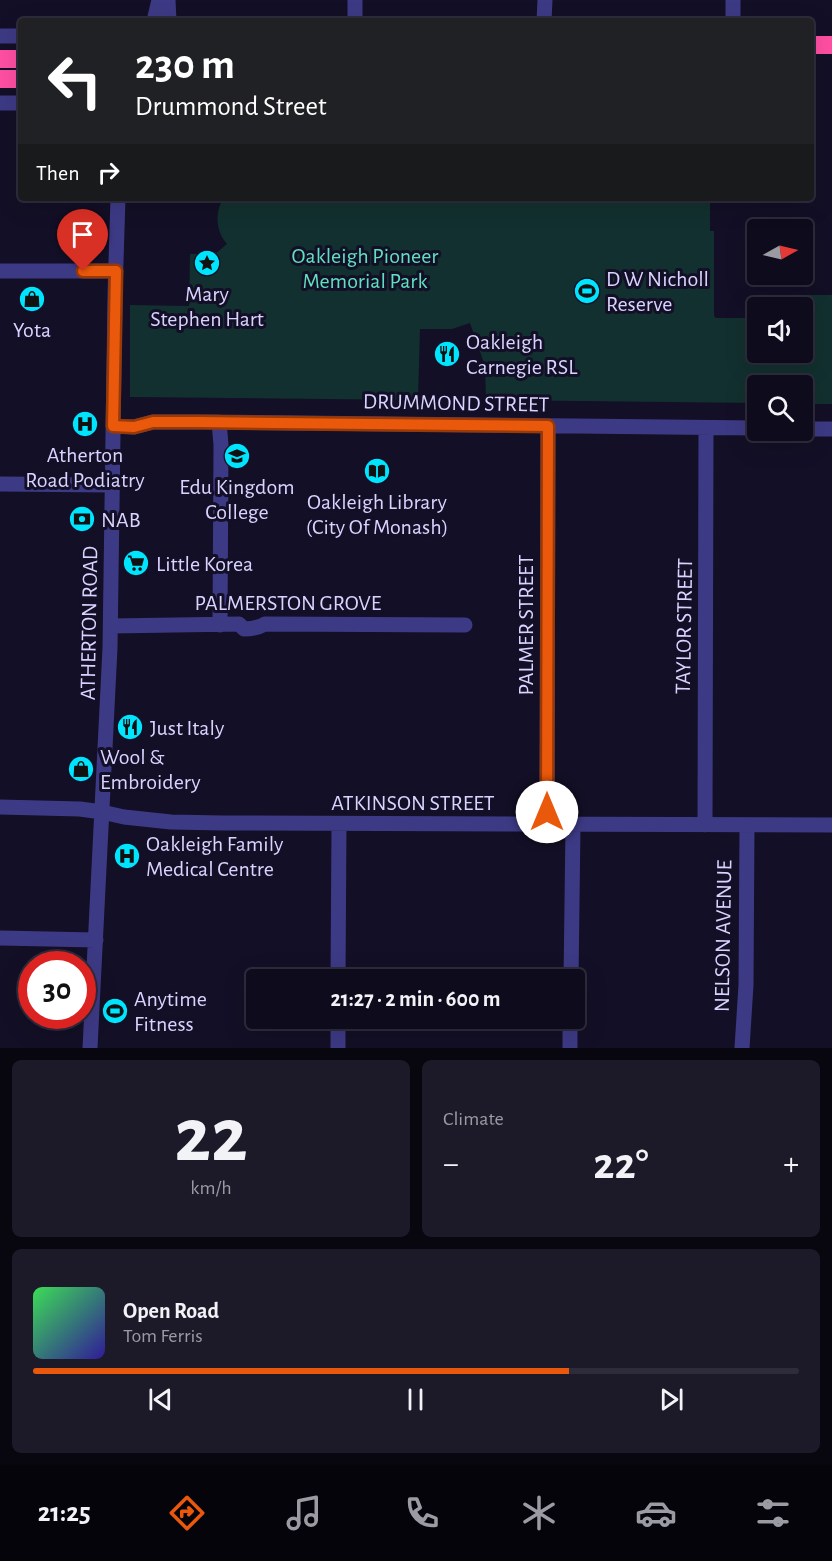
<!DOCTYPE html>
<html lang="en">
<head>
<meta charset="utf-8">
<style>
  :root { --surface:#0e0b1c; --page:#1c1929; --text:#f1f3f6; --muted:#9b9ba3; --line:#2e2b3b; --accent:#ea580c }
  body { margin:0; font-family:"Alegreya Sans",sans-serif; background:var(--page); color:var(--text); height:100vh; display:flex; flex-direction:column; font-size:22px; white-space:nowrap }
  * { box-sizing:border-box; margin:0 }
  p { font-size:20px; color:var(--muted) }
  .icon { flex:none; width:33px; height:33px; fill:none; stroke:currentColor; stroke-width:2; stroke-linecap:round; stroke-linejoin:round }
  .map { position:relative; height:1048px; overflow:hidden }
  .drawer { display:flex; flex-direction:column; gap:12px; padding:12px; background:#08060f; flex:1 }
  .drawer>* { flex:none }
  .banner { position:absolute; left:18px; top:18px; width:796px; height:183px; border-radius:6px; box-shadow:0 6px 24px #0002,0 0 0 2px var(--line); background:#202124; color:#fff; overflow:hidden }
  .needle { width:39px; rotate:82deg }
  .tools { position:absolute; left:747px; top:219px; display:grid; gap:12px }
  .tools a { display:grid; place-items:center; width:66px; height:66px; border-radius:6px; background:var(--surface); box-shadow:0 6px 24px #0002,0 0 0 2px var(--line); font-size:30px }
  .speed { position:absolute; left:18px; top:951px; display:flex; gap:12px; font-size:30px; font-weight:700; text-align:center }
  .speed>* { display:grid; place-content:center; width:78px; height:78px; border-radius:50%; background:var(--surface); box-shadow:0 6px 24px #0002,0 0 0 2px var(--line); line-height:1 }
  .speed .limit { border:9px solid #d22; background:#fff; color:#111 }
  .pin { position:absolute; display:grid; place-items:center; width:51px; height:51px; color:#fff; margin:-62px -26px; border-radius:50% 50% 50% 0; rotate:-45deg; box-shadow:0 0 6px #0007 }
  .pin .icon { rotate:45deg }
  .me { position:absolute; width:66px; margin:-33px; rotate:0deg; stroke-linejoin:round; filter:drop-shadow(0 0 4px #0008) }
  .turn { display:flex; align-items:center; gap:21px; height:126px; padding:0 18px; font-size:27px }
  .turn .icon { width:78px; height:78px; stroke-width:2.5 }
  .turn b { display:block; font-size:42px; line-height:51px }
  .then { display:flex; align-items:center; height:57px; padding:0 18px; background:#0003; gap:12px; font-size:22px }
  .big { font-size:45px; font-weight:700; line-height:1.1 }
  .drawer .widget { flex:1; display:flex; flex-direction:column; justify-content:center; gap:9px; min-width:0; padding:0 21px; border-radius:9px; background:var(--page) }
  .drawer .dial { align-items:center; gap:0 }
  .dial b { font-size:78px; line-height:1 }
  .song { display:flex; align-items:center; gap:18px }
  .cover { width:72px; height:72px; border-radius:9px; background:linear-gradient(135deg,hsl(130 70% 55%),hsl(250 70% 35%)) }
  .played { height:6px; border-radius:3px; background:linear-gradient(90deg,var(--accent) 70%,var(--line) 70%) }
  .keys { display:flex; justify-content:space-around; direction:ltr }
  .heat { display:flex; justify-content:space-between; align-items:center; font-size:33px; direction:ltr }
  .drawer .tiles { flex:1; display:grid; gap:12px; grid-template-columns:1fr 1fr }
  .widget:last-child { grid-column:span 2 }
  .trip { position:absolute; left:246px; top:969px; width:339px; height:60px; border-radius:6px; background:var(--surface); box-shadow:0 6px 24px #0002,0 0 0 2px var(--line); font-weight:700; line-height:60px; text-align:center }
  .menu { display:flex; height:96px; justify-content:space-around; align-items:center; background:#06040b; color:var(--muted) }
  .menu .icon { width:42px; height:42px }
  .menu .on { color:var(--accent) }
  .menu b { font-size:27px; color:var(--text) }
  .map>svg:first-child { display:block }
</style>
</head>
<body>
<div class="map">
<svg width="832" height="1048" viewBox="0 0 832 1048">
  <rect width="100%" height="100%" fill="#130f26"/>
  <path fill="#12302f" d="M224,198H710V231H714V316L716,318H757L758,352H802V308L786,307V295H832V404H803L802,386H758L757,403L486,400L485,366L470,323L452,329H420L418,400L130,397V305L189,306L190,254H215L227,244C216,232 214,212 224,198Z"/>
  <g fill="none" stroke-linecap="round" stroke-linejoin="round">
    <path stroke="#3d3a85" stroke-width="15" d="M168,0L169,21
      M154,21L159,0
      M355,21V0
      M544,21L545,0
      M733,21V0
      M0,36H21
      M0,103H21
      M0,271H116
      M219,422L221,445L220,625
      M113,426L134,427L153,422H219L758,428
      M802,429H832
      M0,484L112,485
      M111,626L239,624L244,629C252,629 258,628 265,624L465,625
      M0,807L80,809L102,812L124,817L171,822L223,823L832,825
      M547,825L548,426
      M705,825L706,428
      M0,938L96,940
      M338,980L339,824
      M571,980L573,825
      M90,1048L110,648L115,294L118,198
      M338,1048V1018
      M570,1048V1018
      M742,1048L746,985L747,825"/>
    <path stroke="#ff4fa3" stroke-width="18" d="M812,45H832
      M0,59H21
      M0,79H21"/>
  </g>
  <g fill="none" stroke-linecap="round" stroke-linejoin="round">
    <g stroke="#983908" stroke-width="15">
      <path id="route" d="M83,271H116L113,426L134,427L153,422H197L548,426L547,812"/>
    </g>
    <use href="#route" stroke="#ea580c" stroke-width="10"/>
  </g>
  <defs>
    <g id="sight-disc" transform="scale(1.35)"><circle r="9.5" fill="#00e5ff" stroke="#130f26"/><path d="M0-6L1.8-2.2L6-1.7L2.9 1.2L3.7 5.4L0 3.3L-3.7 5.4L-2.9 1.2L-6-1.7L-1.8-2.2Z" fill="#111"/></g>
    <g id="stadium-disc" transform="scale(1.35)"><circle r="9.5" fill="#00e5ff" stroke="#130f26"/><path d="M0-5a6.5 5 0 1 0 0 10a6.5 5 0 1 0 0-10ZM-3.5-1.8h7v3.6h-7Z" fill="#111"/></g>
    <g id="shop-disc" transform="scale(1.35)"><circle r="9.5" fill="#00e5ff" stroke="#130f26"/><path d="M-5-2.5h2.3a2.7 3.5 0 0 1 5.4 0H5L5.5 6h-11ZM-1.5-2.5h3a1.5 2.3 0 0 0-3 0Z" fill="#111"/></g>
    <g id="restaurant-disc" transform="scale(1.35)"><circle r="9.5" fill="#00e5ff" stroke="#130f26"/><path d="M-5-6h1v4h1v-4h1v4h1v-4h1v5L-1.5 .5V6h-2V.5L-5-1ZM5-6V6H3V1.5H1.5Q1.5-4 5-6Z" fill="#111"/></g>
    <g id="hospital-disc" transform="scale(1.35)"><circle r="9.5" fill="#00e5ff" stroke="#130f26"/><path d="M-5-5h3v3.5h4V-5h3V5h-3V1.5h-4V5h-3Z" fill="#111"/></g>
    <g id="university-disc" transform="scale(1.35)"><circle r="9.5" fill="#00e5ff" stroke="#130f26"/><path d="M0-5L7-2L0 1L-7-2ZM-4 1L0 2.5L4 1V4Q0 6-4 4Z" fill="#111"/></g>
    <g id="library-disc" transform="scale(1.35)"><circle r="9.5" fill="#00e5ff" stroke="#130f26"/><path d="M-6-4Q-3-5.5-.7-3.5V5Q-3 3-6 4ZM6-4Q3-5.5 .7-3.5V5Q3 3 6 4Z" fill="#111"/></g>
    <g id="bank-disc" transform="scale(1.35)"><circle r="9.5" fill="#00e5ff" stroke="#130f26"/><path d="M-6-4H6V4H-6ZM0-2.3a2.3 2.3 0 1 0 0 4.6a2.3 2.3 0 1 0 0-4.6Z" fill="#111"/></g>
    <g id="supermarket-disc" transform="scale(1.35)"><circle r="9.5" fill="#00e5ff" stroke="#130f26"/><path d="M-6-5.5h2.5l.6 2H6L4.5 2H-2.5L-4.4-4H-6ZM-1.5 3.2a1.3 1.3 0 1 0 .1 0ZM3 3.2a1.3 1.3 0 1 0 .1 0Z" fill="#111"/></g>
  </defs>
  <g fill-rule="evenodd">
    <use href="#sight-disc" x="207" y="263"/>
    <use href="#stadium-disc" x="587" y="291"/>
    <use href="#shop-disc" x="32" y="299"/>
    <use href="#restaurant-disc" x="447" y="354"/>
    <use href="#hospital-disc" x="85" y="424"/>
    <use href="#university-disc" x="237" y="456"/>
    <use href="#library-disc" x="377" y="471"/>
    <use href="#bank-disc" x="82" y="519"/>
    <use href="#supermarket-disc" x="136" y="563"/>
    <use href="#restaurant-disc" x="130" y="727"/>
    <use href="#shop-disc" x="81" y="769"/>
    <use href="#hospital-disc" x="127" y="856"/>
    <use href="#stadium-disc" x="115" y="1011"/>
  </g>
  <g text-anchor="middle" stroke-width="6" stroke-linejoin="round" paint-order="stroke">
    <g font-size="22" fill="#5fe0c0" stroke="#130f26">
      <text x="365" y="263">Oakleigh Pioneer<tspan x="365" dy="25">Memorial Park</tspan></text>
    </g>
    <g font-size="22" fill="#d9d4ff" stroke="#130f26" text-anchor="start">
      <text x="606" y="286">D W Nicholl<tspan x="606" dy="25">Reserve</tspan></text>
      <text x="207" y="301" text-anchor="middle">Mary<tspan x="207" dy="25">Stephen Hart</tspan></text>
      <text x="32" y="337" text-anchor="middle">Yota</text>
      <text x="466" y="349">Oakleigh<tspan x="466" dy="25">Carnegie RSL</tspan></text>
      <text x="85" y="462" text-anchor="middle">Atherton<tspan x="85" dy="25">Road Podiatry</tspan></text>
      <text x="237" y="494" text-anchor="middle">Edu Kingdom<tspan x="237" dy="25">College</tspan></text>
      <text x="377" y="509" text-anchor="middle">Oakleigh Library<tspan x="377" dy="25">(City Of Monash)</tspan></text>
      <text x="101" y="527">NAB</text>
      <text x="156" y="571">Little Korea</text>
      <text x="150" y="735">Just Italy</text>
      <text x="100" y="764">Wool &amp;<tspan x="100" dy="25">Embroidery</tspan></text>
      <text x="146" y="851">Oakleigh Family<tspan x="146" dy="25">Medical Centre</tspan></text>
      <text x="134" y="1006">Anytime<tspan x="134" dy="25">Fitness</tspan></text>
    </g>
    <g font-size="22" fill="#d9d4ff" stroke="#130f26">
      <text transform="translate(456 402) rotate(1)" y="8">DRUMMOND STREET</text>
      <text x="288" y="610">PALMERSTON GROVE</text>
      <text transform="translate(88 623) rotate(-89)" y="8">ATHERTON ROAD</text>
      <text transform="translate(525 625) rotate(-90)" y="8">PALMER STREET</text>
      <text transform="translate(683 626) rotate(-89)" y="8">TAYLOR STREET</text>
      <text x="413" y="810">ATKINSON STREET</text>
      <text transform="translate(722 936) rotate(-89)" y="8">NELSON AVENUE</text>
    </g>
  </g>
</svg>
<div class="tools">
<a><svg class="needle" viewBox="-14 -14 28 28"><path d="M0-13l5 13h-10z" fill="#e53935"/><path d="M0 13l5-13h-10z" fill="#9b9ba3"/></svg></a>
<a><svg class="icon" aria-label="sound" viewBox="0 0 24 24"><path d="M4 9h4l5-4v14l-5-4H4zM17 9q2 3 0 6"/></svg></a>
<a><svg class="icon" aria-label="search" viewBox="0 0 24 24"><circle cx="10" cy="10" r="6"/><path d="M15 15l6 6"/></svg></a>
</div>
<div class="speed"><div class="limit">30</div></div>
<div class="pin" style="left:83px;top:271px;background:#d93025"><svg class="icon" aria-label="arrive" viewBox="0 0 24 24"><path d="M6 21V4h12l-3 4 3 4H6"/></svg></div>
<svg class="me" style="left:547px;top:812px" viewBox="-20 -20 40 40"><circle r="19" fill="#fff"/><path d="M0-13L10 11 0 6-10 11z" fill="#ea580c"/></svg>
<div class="trip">21:27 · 2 min · 600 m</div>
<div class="banner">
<div class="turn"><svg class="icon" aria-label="left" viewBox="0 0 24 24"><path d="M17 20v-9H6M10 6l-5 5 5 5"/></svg><div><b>230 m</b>Drummond Street</div></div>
<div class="then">Then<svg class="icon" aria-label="right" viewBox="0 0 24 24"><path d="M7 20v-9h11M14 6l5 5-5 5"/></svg></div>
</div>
</div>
<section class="drawer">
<div class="tiles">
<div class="widget dial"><b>22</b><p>km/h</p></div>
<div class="widget"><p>Climate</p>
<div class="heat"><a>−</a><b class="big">22°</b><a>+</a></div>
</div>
<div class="widget">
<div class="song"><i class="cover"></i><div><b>Open Road</b><p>Tom Ferris</p></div></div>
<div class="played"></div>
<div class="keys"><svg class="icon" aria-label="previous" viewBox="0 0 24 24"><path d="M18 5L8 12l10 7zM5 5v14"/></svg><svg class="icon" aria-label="pause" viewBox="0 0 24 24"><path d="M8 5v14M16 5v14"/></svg><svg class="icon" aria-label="next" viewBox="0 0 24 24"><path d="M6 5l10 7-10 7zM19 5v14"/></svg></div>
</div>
</div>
</section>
<nav class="menu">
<b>21:25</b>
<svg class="icon on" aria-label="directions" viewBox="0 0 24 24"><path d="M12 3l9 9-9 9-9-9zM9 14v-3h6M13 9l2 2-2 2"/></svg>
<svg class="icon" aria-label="music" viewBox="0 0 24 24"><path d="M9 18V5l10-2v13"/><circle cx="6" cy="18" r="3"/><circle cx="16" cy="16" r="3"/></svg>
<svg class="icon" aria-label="phone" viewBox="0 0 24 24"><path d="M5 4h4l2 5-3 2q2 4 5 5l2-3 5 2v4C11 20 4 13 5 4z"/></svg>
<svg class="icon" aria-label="climate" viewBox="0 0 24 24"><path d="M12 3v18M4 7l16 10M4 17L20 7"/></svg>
<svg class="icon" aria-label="car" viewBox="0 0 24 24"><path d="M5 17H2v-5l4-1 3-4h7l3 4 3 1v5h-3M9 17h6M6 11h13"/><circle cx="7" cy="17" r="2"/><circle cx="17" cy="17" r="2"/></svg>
<svg class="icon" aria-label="filters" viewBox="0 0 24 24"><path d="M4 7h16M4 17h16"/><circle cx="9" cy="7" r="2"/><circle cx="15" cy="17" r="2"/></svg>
</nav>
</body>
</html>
